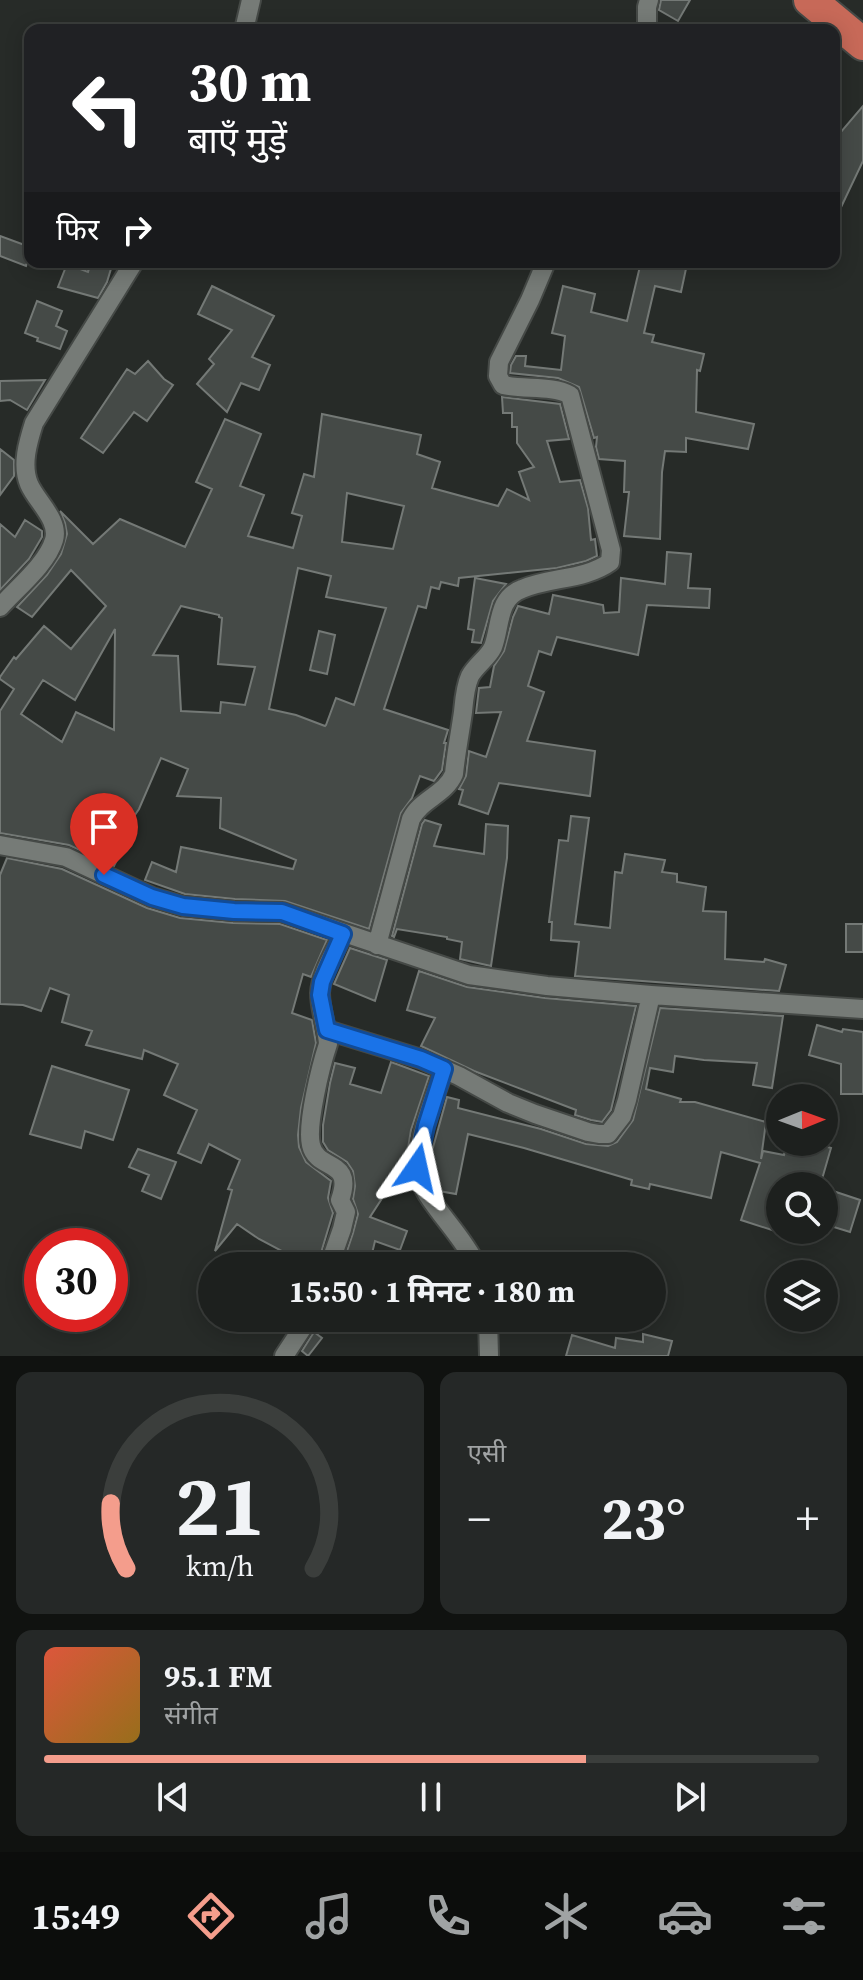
<!DOCTYPE html>
<html lang="hi">
<head>
<meta charset="utf-8">
<style>
  :root { --surface:#1d201e; --page:#252827; --text:#f1f3f6; --muted:#a0a3a4; --line:#3b3e3c; --accent:#f49d8c }
  body { margin:0; font-family:"Source Serif 4","Noto Sans Devanagari",serif; background:var(--page); color:var(--text); height:100vh; display:flex; flex-direction:column; font-size:30px; white-space:nowrap }
  * { box-sizing:border-box; margin:0 }
  p { font-size:26px; color:var(--muted) }
  .icon { flex:none; width:44px; height:44px; fill:none; stroke:currentColor; stroke-width:2; stroke-linecap:round; stroke-linejoin:round }
  .map { position:relative; height:1356px; overflow:hidden }
  .panel { display:flex; flex-direction:column; gap:16px; padding:16px; background:#101210; flex:1 }
  .panel>* { flex:none }
  .top-card { position:absolute; left:24px; top:24px; width:816px; height:244px; border-radius:16px; box-shadow:0 4px 20px #0003,0 0 0 2px var(--line); background:#202124; color:#fff; overflow:hidden }
  .needle { width:52px; rotate:89deg }
  .tools { position:absolute; left:766px; top:1084px; display:grid; gap:16px }
  .tools a { display:grid; place-items:center; width:72px; height:72px; border-radius:50%; background:var(--surface); box-shadow:0 4px 20px #0003,0 0 0 2px var(--line); font-size:40px }
  .speed { position:absolute; left:24px; top:1228px; display:flex; gap:16px; font-size:40px; font-weight:700; text-align:center }
  .speed>* { display:grid; place-content:center; width:104px; height:104px; border-radius:50%; background:var(--surface); box-shadow:0 4px 20px #0003,0 0 0 2px var(--line); line-height:1 }
  .speed .limit { border:12px solid #d22; background:#fff; color:#111 }
  .pin { position:absolute; display:grid; place-items:center; width:68px; height:68px; color:#fff; margin:-82px -34px; border-radius:50% 50% 50% 0; rotate:-45deg; box-shadow:0 0 8px #0007 }
  .pin .icon { rotate:45deg }
  .me { position:absolute; width:88px; margin:-44px; rotate:11deg; stroke-linejoin:round; filter:drop-shadow(0 0 6px #0008) }
  .turn { display:flex; align-items:center; gap:28px; height:168px; padding:0 32px; font-size:36px }
  .turn .icon { width:104px; height:104px; stroke-width:2.5 }
  .turn b { display:block; font-size:56px; line-height:68px }
  .then { display:flex; align-items:center; height:76px; padding:0 32px; background:#0003; gap:16px; font-size:30px }
  .big { font-size:60px; font-weight:700; line-height:1.1 }
  .panel .tile { flex:1; display:flex; flex-direction:column; justify-content:center; gap:12px; min-width:0; padding:0 28px; border-radius:16px; background:var(--page) }
  .panel .dial { align-items:center; gap:0 }
  .dial svg { height:208px; overflow:visible; fill:none; stroke:var(--line); stroke-width:7; stroke-linecap:round; text-anchor:middle }
  .dial text { fill:var(--text); stroke:none }
  .song { display:flex; align-items:center; gap:24px }
  .cover { width:96px; height:96px; border-radius:12px; background:linear-gradient(135deg,hsl(10 70% 55%),hsl(40 70% 35%)) }
  .played { height:8px; border-radius:4px; background:linear-gradient(90deg,var(--accent) 70%,var(--line) 70%) }
  .keys { display:flex; justify-content:space-around; direction:ltr }
  .heat { display:flex; justify-content:space-between; align-items:center; font-size:44px; direction:ltr }
  .panel .tiles { flex:1; display:grid; gap:16px; grid-template-columns:1fr 1fr }
  .tile:last-child { grid-column:span 2 }
  .trip { position:absolute; left:198px; top:1252px; width:468px; height:80px; border-radius:40px; background:var(--surface); box-shadow:0 4px 20px #0003,0 0 0 2px var(--line); font-weight:700; line-height:80px; text-align:center }
  .tab-bar { display:flex; height:128px; justify-content:space-around; align-items:center; background:#0c0d0c; color:var(--muted) }
  .tab-bar .icon { width:56px; height:56px }
  .tab-bar .on { color:var(--accent) }
  .tab-bar b { font-size:36px; color:var(--text) }
  .map>svg:first-child { display:block }
</style>
</head>
<body>
<div class="map">
<svg width="863" height="1356" viewBox="0 0 863 1356">
  <rect width="100%" height="100%" fill="#272b28"/>
  <path fill="#454a47" stroke="#747976" stroke-width="2" fill-rule="evenodd" d="M661,0H690L678,21L659,10Z
    M863,106V161L834,222V140Z
    M0,236L30,247V254L26,266L0,256Z
    M91,262H113L107,282L98,298L58,287L67,264L88,272Z
    M641,262H678L687,264L681,292L655,286L644,333L654,335L652,342L704,354L700,371L697,370L696,412L754,424L748,449L686,438V452L665,451L662,472L660,539L624,536L629,492H624L625,461L599,459L596,447L597,437L594,438L579,387L558,378L510,373L511,365L516,356H526L525,366L561,370L565,336L552,333L563,286L595,294L591,312L627,321Z
    M212,286L274,316L252,357L270,365L259,390L241,383L227,412L197,384L214,364L209,359L232,330L198,314Z
    M37,301L62,311L56,326L67,331L60,349L37,341L38,338L25,333Z
    M148,361L164,379L173,385L147,421L134,412L103,453L81,438L127,369L135,374Z
    M45,380L27,410L10,400L0,401V381Z
    M502,397L560,404L569,439L547,441L560,482L580,480L588,508L591,540L595,539L597,556L586,561L557,568L459,578L458,586L441,582L439,589L431,587L426,608L418,606L384,709L448,730L444,743H446L442,770L434,781L420,776L412,798L401,813L369,929L285,901L235,899L185,894L145,880L152,862L176,872L181,847L293,869L296,860L220,828L221,798L177,796L188,769L161,758L139,809L111,850L120,854L114,866L69,845L0,833V711L14,689L0,679V677L14,657L16,659L44,626L71,649L106,606L71,570L32,617L17,607L47,575L61,554L67,534L65,523L60,511L93,544L120,519L185,547L212,489L196,482L225,419L261,434L240,486L264,495L248,536L293,548L302,516L292,513L304,474L314,477L322,414L421,435L417,454L440,462L432,488L498,506L507,489L529,500L519,472L534,467L517,443V427H512V413H503ZM347,493L404,506L393,549L342,542ZM298,568L331,576L326,597L386,608L354,705L336,698L326,725L325,726L296,715L269,709ZM181,606L219,615V617L222,618L218,664L255,667L245,705L221,702L220,713L181,711L178,656L153,655ZM115,629L114,730L76,712L62,742L21,714L43,680L75,700Z
    M0,449L14,460V476L0,495Z
    M25,520L42,531V537L29,559L0,590V524L15,537Z
    M667,552L691,554L688,588L710,589L709,608L647,605L638,655L557,637L551,655L539,651L528,686L544,692L527,741L595,751L590,796L499,783L488,814L459,804L463,790L459,789L466,776L469,751L486,757L501,712L476,713L479,688L490,687L494,666L504,651L513,617L518,606L549,614L553,595L603,605L604,613L619,612L621,578L665,584Z
    M475,578L506,584L493,601L481,643L472,642L474,630L468,629Z
    M319,631L335,635L327,674L310,670Z
    M571,816L589,818L575,924L610,928L615,872L622,873L625,854L665,860L662,872L677,874V882L706,887L703,911L726,912L725,959L764,962L765,959L786,965L779,991L575,976L579,942L551,940L552,922H549L559,840L568,841Z
    M425,820L441,825L434,846L484,854L486,824L508,826L507,858L491,966L460,959L462,942L447,939V937L397,929L394,937L392,936L422,824Z
    M7,858L62,869L147,908L180,918L233,923L280,924L327,940L311,977L303,974L292,1013L312,1020L316,1043L301,1108L298,1135L299,1147L306,1162L331,1181L328,1198L333,1213L317,1266H295L299,1260L259,1239L237,1224L215,1251L232,1190L228,1189L240,1160L209,1144L201,1163L178,1153L197,1110L164,1095L178,1064L144,1050L142,1059L86,1045L92,1031L62,1022L69,995L50,988L41,1011L23,1005L0,1004V875Z
    M846,924H863V952H846Z
    M350,948L387,960L375,1001L334,984Z
    M419,971L467,987L545,998L636,1006L611,1110L602,1122L591,1120L575,1115L576,1110L474,1071L421,1046L435,1018L407,1010Z
    M660,1008L783,1016L772,1088L753,1085L757,1063L704,1060L675,1056L673,1072L650,1068L646,1089L681,1099L680,1102H695L766,1122L761,1159L763,1151L784,1155L787,1142H811L831,1148L820,1186H780V1215L775,1231L741,1220L760,1163L721,1152L711,1198L650,1184L649,1189L631,1185L632,1180L524,1148L468,1134L456,1194L439,1191L435,1183L436,1180L433,1177L432,1151L447,1097L459,1100L458,1108L541,1129L586,1144L608,1146L617,1142L633,1120Z
    M817,1025L842,1032L843,1029L863,1032V1094H841V1064L809,1055Z
    M391,1062L429,1076L411,1130L408,1148L407,1168H405L400,1182L394,1180L370,1217L407,1231L400,1250L375,1241L369,1266H342L353,1233L358,1214L353,1199L355,1186L353,1171L347,1162L328,1150L323,1142V1125L330,1083L335,1063L355,1068L350,1084L381,1093Z
    M52,1066L129,1090L113,1140L85,1131L81,1148L30,1134Z
    M138,1149L176,1162L161,1199L142,1191L149,1175L129,1167Z
    M824,1188L860,1200L850,1232L824,1224Z
    M314,1332L322,1338L308,1356L302,1351Z
    M643,1334L672,1341L668,1356H566L572,1335L615,1348L616,1338L643,1342Z"/>
  <g fill="none" stroke-linecap="round" stroke-linejoin="round">
    <g stroke="#454946" stroke-width="22">
      <path id="street" d="M244,30L251,0
        M647,30V7L649,0
        M0,607C17,588 47,564 54,540C60,520 36,501 29,484C21,465 28,442 34,423L134,262
        M0,845L66,857L152,897L183,906L234,911L282,912L469,975L547,986L651,995L863,1009
        M377,945L411,819C421,799 445,795 454,774C456,753 460,733 463,712C464,701 465,687 470,676C476,665 488,658 493,647C501,626 497,598 522,589C550,577 585,580 610,562L611,550L570,395C552,385 524,390 503,385L498,376L499,362L530,300L546,262
        M327,1030L421,1059L459,1076L508,1103L535,1114L588,1132L599,1134H608L622,1116L627,1100L651,995
        M444,1069C433,1104 405,1161 427,1194C443,1219 464,1239 477,1266
        M329,1266L342,1229L346,1212L340,1200C355,1158 317,1172 311,1145C306,1125 321,1065 328,1044C327,1027 320,1010 320,993C321,973 335,952 343,934
        M488,1318L489,1356
        M284,1356L309,1318"/>
    </g>
    <g stroke="#454946" stroke-width="36">
      <path id="highway" d="M810,0L863,44"/>
    </g>
    <use href="#street" stroke="#767b77" stroke-width="18"/>
    <use href="#highway" stroke="#c76958" stroke-width="32"/>
  </g>
  <g fill="none" stroke-linecap="round" stroke-linejoin="round">
    <g stroke="#114b97" stroke-width="20">
      <path id="route" d="M104,875L152,897L183,906L234,911L282,912L343,934L322,982L320,995L327,1030L421,1059L444,1069L426,1126L417,1168"/>
    </g>
    <use href="#route" stroke="#1a73e8" stroke-width="14"/>
  </g>
</svg>
<div class="tools">
<a><svg class="needle" viewBox="-14 -14 28 28"><path d="M0-13l5 13h-10z" fill="#e53935"/><path d="M0 13l5-13h-10z" fill="#a0a3a4"/></svg></a>
<a><svg class="icon" aria-label="search" viewBox="0 0 24 24"><circle cx="10" cy="10" r="6"/><path d="M15 15l6 6"/></svg></a>
<a><svg class="icon" aria-label="layers" viewBox="0 0 24 24"><path d="M12 4l9 5-9 5-9-5zM3 14l9 5 9-5"/></svg></a>
</div>
<div class="speed"><div class="limit">30</div></div>
<div class="pin" style="left:104px;top:875px;background:#d93025"><svg class="icon" aria-label="arrive" viewBox="0 0 24 24"><path d="M6 21V4h12l-3 4 3 4H6"/></svg></div>
<svg class="me" style="left:417px;top:1168px" viewBox="-20 -20 40 40"><path d="M0-17L14 15 0 8-14 15z" fill="#1a73e8" stroke="#fff" stroke-width="4"/></svg>
<div class="trip">15:50 · 1 मिनट · 180 m</div>
<div class="top-card">
<div class="turn"><svg class="icon" aria-label="left" viewBox="0 0 24 24"><path d="M17 20v-9H6M10 6l-5 5 5 5"/></svg><div><b>30 m</b>बाएँ मुड़ें</div></div>
<div class="then">फिर<svg class="icon" aria-label="right" viewBox="0 0 24 24"><path d="M7 20v-9h11M14 6l5 5-5 5"/></svg></div>
</div>
</div>
<section class="panel">
<div class="tiles">
<div class="tile dial"><svg viewBox="0 0 100 80">
<path d="M14 69A42 42 0 1 1 86 69"/>
<path d="M14 69A42 42 0 0 1 8 44" stroke="#f49d8c"/>
<text x="50" y="56" font-size="32" font-weight="700">21</text>
<text x="50" y="72" font-size="11">km/h</text>
</svg></div>
<div class="tile"><p>एसी</p>
<div class="heat"><a>−</a><b class="big">23°</b><a>+</a></div>
</div>
<div class="tile">
<div class="song"><i class="cover"></i><div><b>95.1 FM</b><p>संगीत</p></div></div>
<div class="played"></div>
<div class="keys"><svg class="icon" aria-label="previous" viewBox="0 0 24 24"><path d="M18 5L8 12l10 7zM5 5v14"/></svg><svg class="icon" aria-label="pause" viewBox="0 0 24 24"><path d="M8 5v14M16 5v14"/></svg><svg class="icon" aria-label="next" viewBox="0 0 24 24"><path d="M6 5l10 7-10 7zM19 5v14"/></svg></div>
</div>
</div>
</section>
<nav class="tab-bar">
<b>15:49</b>
<svg class="icon on" aria-label="directions" viewBox="0 0 24 24"><path d="M12 3l9 9-9 9-9-9zM9 14v-3h6M13 9l2 2-2 2"/></svg>
<svg class="icon" aria-label="music" viewBox="0 0 24 24"><path d="M9 18V5l10-2v13"/><circle cx="6" cy="18" r="3"/><circle cx="16" cy="16" r="3"/></svg>
<svg class="icon" aria-label="phone" viewBox="0 0 24 24"><path d="M5 4h4l2 5-3 2q2 4 5 5l2-3 5 2v4C11 20 4 13 5 4z"/></svg>
<svg class="icon" aria-label="climate" viewBox="0 0 24 24"><path d="M12 3v18M4 7l16 10M4 17L20 7"/></svg>
<svg class="icon" aria-label="car" viewBox="0 0 24 24"><path d="M5 17H2v-5l4-1 3-4h7l3 4 3 1v5h-3M9 17h6M6 11h13"/><circle cx="7" cy="17" r="2"/><circle cx="17" cy="17" r="2"/></svg>
<svg class="icon" aria-label="filters" viewBox="0 0 24 24"><path d="M4 7h16M4 17h16"/><circle cx="9" cy="7" r="2"/><circle cx="15" cy="17" r="2"/></svg>
</nav>
</body>
</html>
